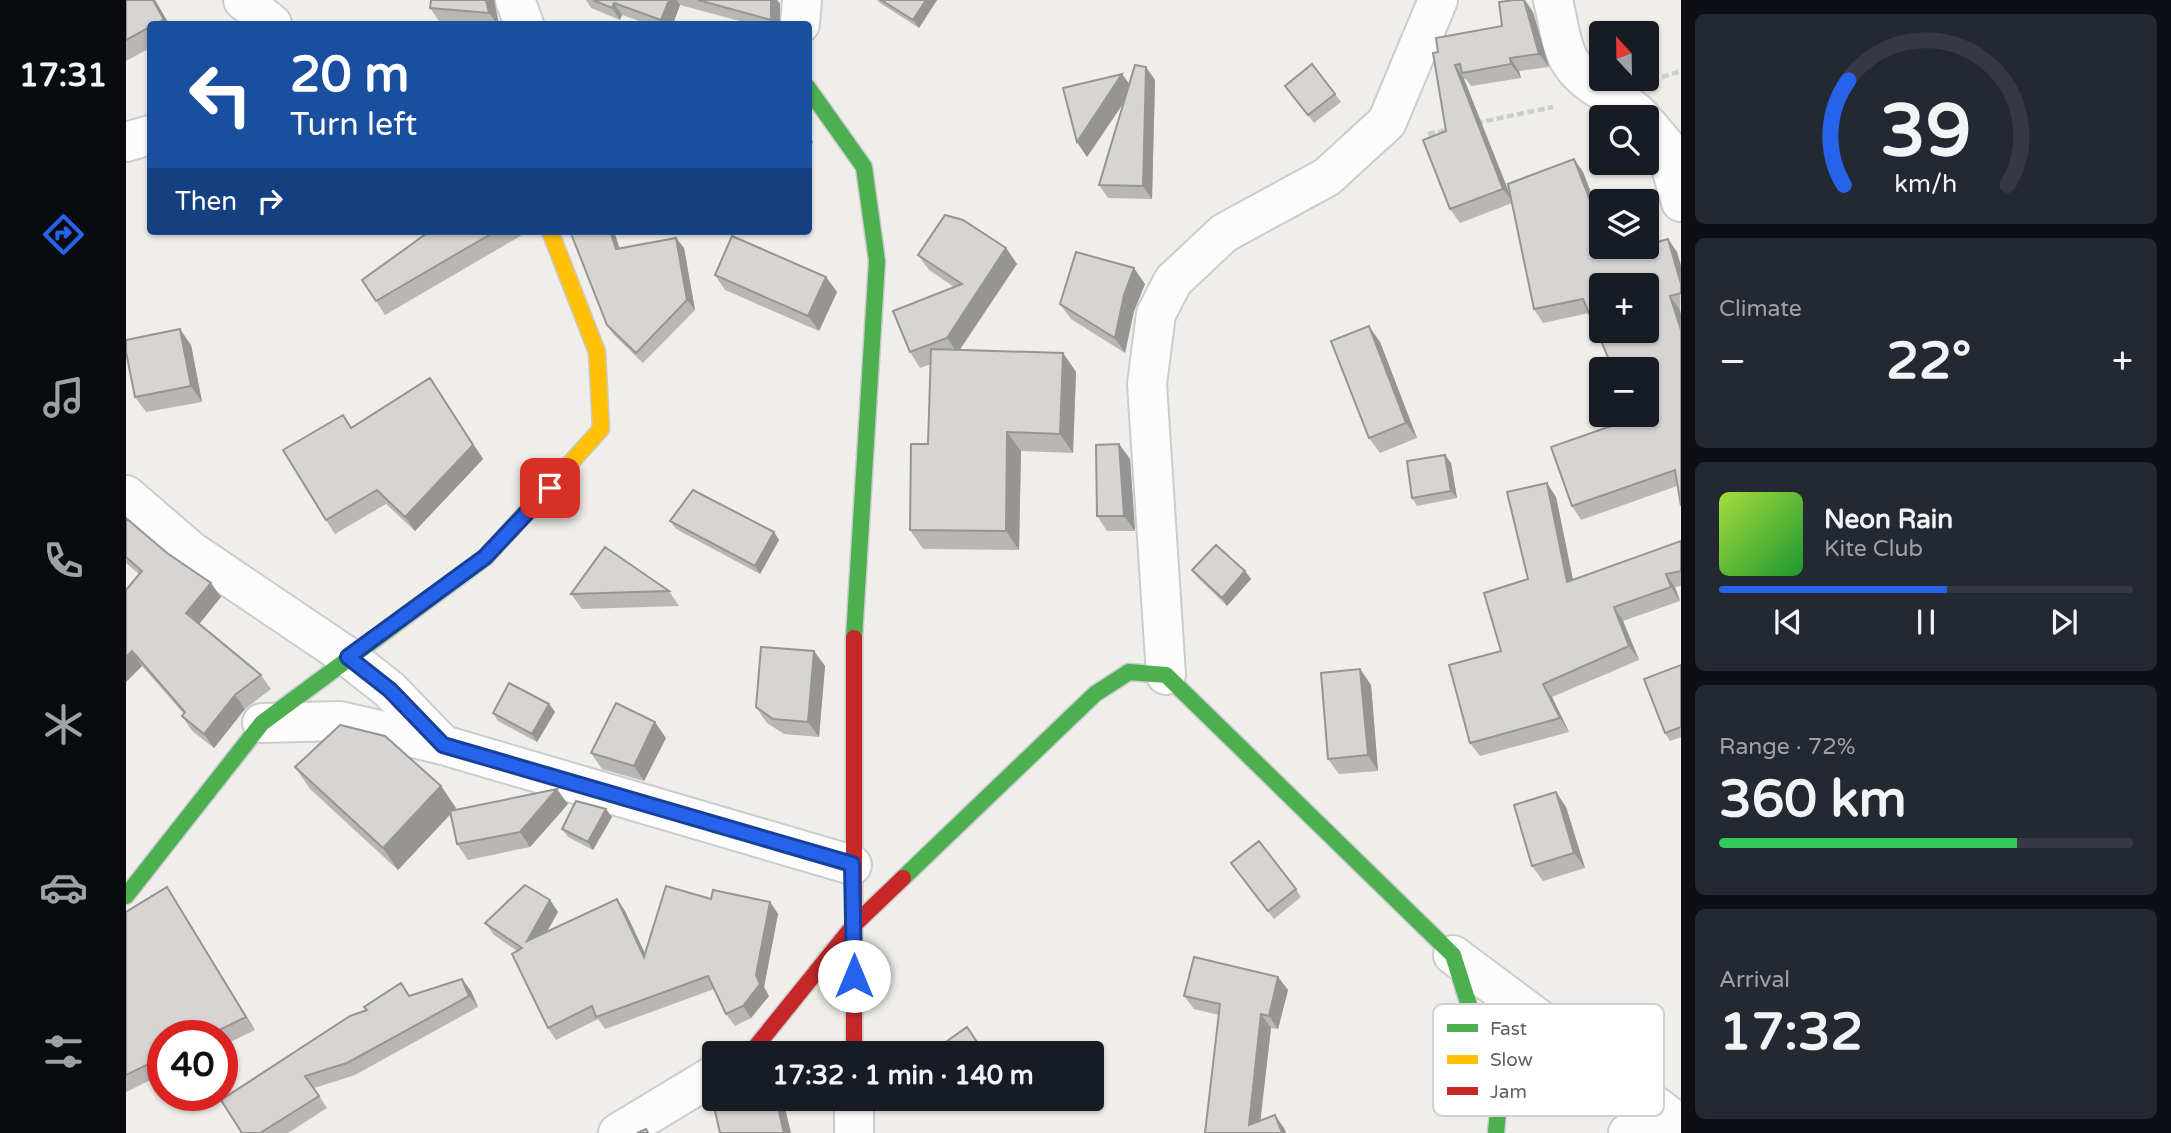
<!DOCTYPE html>
<html lang="en">
<head>
<meta charset="utf-8">
<style>
  :root { --surface:#171b24; --page:#242831; --text:#f1f3f6; --muted:#9ea1a6; --line:#363941; --accent:#2563eb }
  body { margin:0; font-family:"Varela Round",sans-serif; background:var(--page); color:var(--text); height:100vh; display:flex; flex-direction:column; font-size:26px; white-space:nowrap }
  * { box-sizing:border-box; margin:0 }
  p { font-size:23px; color:var(--muted) }
  .icon { flex:none; width:38px; height:38px; fill:none; stroke:currentColor; stroke-width:2; stroke-linecap:round; stroke-linejoin:round }
  .map { position:relative; flex:1; overflow:hidden }
  .panel { display:flex; flex-direction:column; gap:14px; padding:14px; background:#0d0f14; width:490px }
  .panel>* { flex:none }
  .guide { position:absolute; left:21px; top:21px; width:665px; height:214px; border-radius:7px; box-shadow:0 2px 5px #0004; background:#1a4fa0; color:#fff; overflow:hidden }
  .needle { width:46px; rotate:338deg }
  .fabs { position:absolute; left:1463px; top:21px; display:grid; gap:14px }
  .fabs a { display:grid; place-items:center; width:70px; height:70px; border-radius:7px; background:var(--surface); box-shadow:0 2px 5px #0004; font-size:35px }
  .speed { position:absolute; left:21px; top:1020px; display:flex; gap:14px; font-size:35px; font-weight:700; text-align:center }
  .speed>* { display:grid; place-content:center; width:91px; height:91px; border-radius:50%; background:var(--surface); box-shadow:0 2px 5px #0004; line-height:1 }
  .speed .limit { border:10px solid #d22; background:#fff; color:#111 }
  .pin { position:absolute; display:grid; place-items:center; width:60px; height:60px; color:#fff; margin:-30px; border-radius:14px; box-shadow:0 4px 10px #0006 }
  .me { position:absolute; width:77px; margin:-38px; rotate:0deg; stroke-linejoin:round; filter:drop-shadow(0 0 5px #0008) }
  .turn { display:flex; align-items:center; gap:24px; height:147px; padding:0 28px; font-size:32px }
  .turn .icon { width:91px; height:91px; stroke-width:2.5 }
  .turn b { display:block; font-size:49px; line-height:60px }
  .then { display:flex; align-items:center; height:66px; padding:0 28px; background:#0003; gap:14px; font-size:26px }
  .big { font-size:52px; font-weight:800; line-height:1.1 }
  .panel .card { flex:1; display:flex; flex-direction:column; justify-content:center; gap:10px; min-width:0; padding:0 24px; border-radius:10px; background:var(--page) }
  .panel .dial { align-items:center; gap:0 }
  .dial svg { height:182px; overflow:visible; fill:none; stroke:var(--line); stroke-width:7; stroke-linecap:round; text-anchor:middle }
  .dial text { fill:var(--text); stroke:none }
  .song { display:flex; align-items:center; gap:21px }
  .cover { width:84px; height:84px; border-radius:10px; background:linear-gradient(135deg,hsl(80 70% 55%),hsl(130 70% 35%)) }
  .played { height:7px; border-radius:4px; background:linear-gradient(90deg,var(--accent) 55%,var(--line) 55%) }
  .keys { display:flex; justify-content:space-around; direction:ltr }
  .heat { display:flex; justify-content:space-between; align-items:center; font-size:38px; direction:ltr }
  .charge { height:10px; border-radius:5px; background:linear-gradient(90deg,#34c759 72%,var(--line) 0) }
  .trip { position:absolute; left:576px; top:1041px; width:402px; height:70px; border-radius:7px; background:var(--surface); box-shadow:0 2px 5px #0004; font-weight:800; line-height:70px; text-align:center }
  main { display:flex; flex:1; min-height:0 }
  .menu { display:flex; flex-direction:column; width:126px; justify-content:space-around; align-items:center; background:#090b0e; color:var(--muted) }
  .menu .icon { width:49px; height:49px }
  .menu .on { color:var(--accent) }
  .menu b { font-size:32px; color:var(--text) }
  .map>svg:first-child { display:block }
</style>
</head>
<body>
<main>
<nav class="menu">
<b>17:31</b>
<svg class="icon on" aria-label="directions" viewBox="0 0 24 24"><path d="M12 3l9 9-9 9-9-9zM9 14v-3h6M13 9l2 2-2 2"/></svg>
<svg class="icon" aria-label="music" viewBox="0 0 24 24"><path d="M9 18V5l10-2v13"/><circle cx="6" cy="18" r="3"/><circle cx="16" cy="16" r="3"/></svg>
<svg class="icon" aria-label="phone" viewBox="0 0 24 24"><path d="M5 4h4l2 5-3 2q2 4 5 5l2-3 5 2v4C11 20 4 13 5 4z"/></svg>
<svg class="icon" aria-label="climate" viewBox="0 0 24 24"><path d="M12 3v18M4 7l16 10M4 17L20 7"/></svg>
<svg class="icon" aria-label="car" viewBox="0 0 24 24"><path d="M5 17H2v-5l4-1 3-4h7l3 4 3 1v5h-3M9 17h6M6 11h13"/><circle cx="7" cy="17" r="2"/><circle cx="17" cy="17" r="2"/></svg>
<svg class="icon" aria-label="filters" viewBox="0 0 24 24"><path d="M4 7h16M4 17h16"/><circle cx="9" cy="7" r="2"/><circle cx="15" cy="17" r="2"/></svg>
</nav>
<div class="map">
<svg width="1555" height="1133" viewBox="0 0 1555 1133">
  <rect width="100%" height="100%" fill="#efeeea"/>
  <g fill="none" stroke-linecap="round" stroke-linejoin="round">
    <g stroke="#cbcccc" stroke-width="42">
      <path id="street" d="M117,0L146,24
        M389,0L398,24
        M1427,0C1438,47 1434,66 1478,92C1491,100 1505,106 1515,117
        M674,24L676,0
        M1521,124L1538,144L1555,202
        M0,142L24,135
        M0,495L65,551L222,657L264,690L317,745
        M1040,675L1021,384L1030,314L1047,281L1098,233L1201,177L1261,122L1312,0
        M136,723L214,721L317,745L726,865
        M1327,955L1555,1125
        M728,1099V1133
        M492,1133L588,1075
        M1502,1133L1555,1127"/>
    </g>
    <g stroke="#cacacb" stroke-width="19">
      <path id="fast" d="M682,88L738,167L751,261L728,638
        M777,878L969,694L1003,672L1040,675L1327,955L1373,1100L1370,1133
        M0,896L136,723L360,557L421,489"/>
    </g>
    <g stroke="#cacacb" stroke-width="19">
      <path id="slow" d="M421,489L475,429L471,352L424,231"/>
    </g>
    <g stroke="#cacacb" stroke-width="19">
      <path id="jam" d="M624,1054L728,925L777,878
        M728,1054V638"/>
    </g>
    <path stroke="#cacfcc" stroke-width="4.5" stroke-dasharray="7 3.5" stroke-linecap="butt" d="M1536,77L1555,71
      M1350,123L1427,107
      M1302,134L1324,129"/>
    <use href="#street" stroke="#fdfcfc" stroke-width="38"/>
    <use href="#fast" stroke="#4caf50" stroke-width="16"/>
    <use href="#slow" stroke="#ffc107" stroke-width="16"/>
    <use href="#jam" stroke="#c62828" stroke-width="16"/>
  </g>
  <path fill="#b8b7b5" d="M0,0H29L43,24H24V48L0,61Z
    M368,0L373,24H315L304,8Z
    M460,0H651L654,4V24H625L554,5L547,24H522L496,15L494,20L465,8Z
    M751,0H811L793,28L754,3Z
    M1407,12L1423,67L1393,71L1395,78L1345,86L1340,79H1338L1384,194L1448,159L1457,172L1489,255L1542,239L1551,252L1555,266L1551,486L1455,520L1446,506L1508,418L1463,313L1417,323L1408,309L1386,203L1334,223L1324,209L1320,131L1312,52Z
    M996,74L1003,85L1029,80L1026,199L982,198L973,185L998,102L961,157L951,142Z
    M1159,86L1209,94L1215,102L1188,123Z
    M304,231H403L259,315L250,301Z
    M550,238L558,248L569,310L517,363L488,335L481,325L494,248Z
    M880,248L891,264L834,350L937,353L950,372L947,453L895,451L893,550L797,549L784,530L802,444L805,364L794,368L784,352L828,287L803,270L792,255Z
    M589,275L700,277L711,292L693,331L599,290Z
    M1019,284L1008,311L999,353L945,319L934,304Z
    M1254,342L1291,438L1254,453L1243,438Z
    M65,345L76,402L20,412L9,397Z
    M304,378L357,459L289,531L260,504L209,534L200,520L226,428Z
    M993,444L1004,459L1009,531H981L971,516Z
    M1319,455L1325,463L1331,498L1291,506L1286,498Z
    M1430,497L1447,579L1555,541V586L1549,587L1554,601L1497,621L1513,660L1426,697L1443,732L1354,756L1344,743L1375,651L1402,579Z
    M0,518L95,597L73,624L135,675L145,689L119,709L88,748L66,731L56,716L58,714L16,666L0,682V590L13,574L0,563Z
    M544,521L648,532L653,540L634,574L550,529Z
    M1066,570L1119,571L1125,579L1101,606L1072,578Z
    M543,591L553,606L456,609L445,594Z
    M688,651L699,666L693,737L658,734L641,723L630,707Z
    M1555,665V737L1544,741L1539,733Z
    M1234,669L1245,685L1252,771L1213,774L1202,759Z
    M423,704L429,712L411,742L372,721L367,713Z
    M540,738L518,781L476,769L465,753Z
    M169,767L315,786L330,808L328,811L442,804L404,847L342,860L331,844L325,814L272,870L184,789Z
    M1430,792L1440,807L1459,868L1417,881L1406,866Z
    M486,817L467,850L442,837L436,829Z
    M1111,871L1170,889L1175,897L1148,919Z
    M41,887L129,1030L96,1046V1036H37V1074L0,1092V912Z
    M491,899L499,911L519,953L585,899L644,902L652,914L638,987L643,996L625,1018L609,1026L600,1014L588,989L479,1029L472,1019L430,1040L422,1028L391,951L368,935L359,923L424,900L432,912L421,931Z
    M1152,977L1162,990L1152,1029L1145,1028L1134,1120L1158,1128L1160,1133H1079L1093,1015L1068,1009L1058,996Z
    M336,979L345,991L352,1007L229,1075L188,1088L201,1108L162,1133H116L95,1100L284,996Z
    M1439,1066L1449,1087L1402,1111L1391,1096Z"/>
  <path fill="#969594" d="M27,0H29L43,24H41L38,20Z
    M360,0H368L373,24H371L363,13Z
    M543,0H551L554,5L547,24H538L535,20Z
    M645,0H651L654,4V24H648L645,20Z
    M800,0H811L793,28L787,20Z
    M1399,0L1407,12L1423,67L1413,54Z
    M488,3L496,15L494,20L486,8Z
    M1384,58L1393,71L1395,78L1385,64Z
    M1329,65L1338,79L1387,203L1377,189Z
    M1020,67L1029,80L1026,199L1017,186Z
    M996,74L1007,89L961,157L951,142Z
    M682,135L687,142L682,152Z
    M1448,159L1457,172L1475,218V229Z
    M484,231H488L497,259L490,249Z
    M550,238L558,248L569,310L561,300Z
    M1542,239L1551,252L1555,266V284Z
    M1482,247H1486L1495,270L1486,256Z
    M880,248L891,264L831,353L821,338Z
    M1008,268L1019,284L1008,311L999,353L989,338L998,295Z
    M700,277L711,292L693,331L682,316Z
    M1544,296L1554,310L1555,314V330Z
    M1243,326L1254,342L1291,438L1280,423Z
    M54,329L65,345L76,402L65,386Z
    M937,353L950,372L947,453L934,434Z
    M304,378L357,459L289,531L279,517Z
    M881,432L895,451L893,550L880,531Z
    M993,444L1004,459L1009,531L998,516Z
    M1319,455L1325,463L1331,498L1325,491Z
    M1421,483L1430,497L1450,595L1441,582Z
    M648,532L653,540L634,574L629,566Z
    M1119,571L1125,579L1101,606L1096,598Z
    M1540,574L1549,587L1554,601L1545,587Z
    M85,583L95,597L70,628L60,613Z
    M1488,607L1497,621L1513,660L1503,646Z
    M6,651L16,666L0,682V657Z
    M688,651L699,666L693,737L682,722Z
    M1234,669L1245,685L1252,771L1242,755Z
    M1417,684L1426,697L1443,732L1434,718Z
    M109,695L119,709L88,748L78,734Z
    M423,704L429,712L411,742L406,734Z
    M529,722L540,738L518,781L508,766Z
    M315,786L330,808L272,870L257,848Z
    M431,789L442,804L404,847L394,832Z
    M1430,792L1440,807L1459,868L1448,853Z
    M480,809L486,817L467,850L462,842Z
    M41,887L129,1030L120,1017Z
    M491,899L499,911L526,969L518,957Z
    M424,900L432,912L409,953L401,941Z
    M644,902L652,914L638,987L643,996L625,1018L617,1006L630,975Z
    M1152,977L1162,990L1152,1029L1143,1016Z
    M336,979L345,991L352,1007L343,996Z
    M1135,1014L1145,1028L1133,1133L1123,1125Z
    M1428,1050L1439,1066L1449,1087L1439,1072Z
    M650,1099H653L659,1108L665,1133H658Z
    M1149,1115L1158,1128L1160,1133H1156Z"/>
  <path fill="#d6d5d3" stroke="#969594" stroke-width="2" fill-rule="evenodd" d="M0,0H27L38,20L29,24H24V27L0,40Z
    M305,0H360L363,13L304,8Z
    M467,0H543L535,20L488,3L486,8Z
    M572,0H645V20Z
    M755,0H800L787,20Z
    M1388,0H1398L1413,54L1384,58L1385,64L1336,73L1334,64L1329,65L1377,189L1324,209L1297,140L1320,131L1307,53L1312,52L1310,38L1376,26L1373,2Z
    M1186,64L1209,94L1182,115L1159,86Z
    M1009,65L1020,67L1017,186L973,185Z
    M996,74L951,142L937,88Z
    M1448,159L1475,229V247H1482L1486,256L1516,247H1521V245L1542,239L1555,284V293L1544,296L1555,330V506L1549,470L1446,506L1425,447L1508,418L1506,415H1521V369H1487L1457,299L1408,309L1382,184ZM1475,285H1521V331H1475Z
    M819,215L837,220L880,248L821,338L784,352L767,311L836,284L792,255Z
    M304,231H370L250,301L236,280Z
    M444,231H484L490,249L550,238L561,300L510,353L481,325Z
    M606,236L700,277L682,316L589,275Z
    M950,252L1008,268L998,295L989,338L934,304Z
    M1243,326L1280,423L1243,438L1205,341Z
    M54,329L65,386L9,397L0,352V340Z
    M805,349L937,353L934,434L881,432L880,531L784,530L785,444H802Z
    M304,378L347,445L279,517L251,490L200,520L157,450L217,415L225,428Z
    M993,444L998,516H971L970,445Z
    M1319,455L1325,491L1286,498L1281,461Z
    M1421,483L1441,582L1555,541V571L1540,574L1545,587L1488,607L1503,646L1417,684L1434,718L1344,743L1323,665L1375,651L1358,593L1402,579L1381,492Z
    M567,490L648,532L629,566L544,521Z
    M0,518L41,553L85,583L60,613L135,675L109,695L78,734L56,716L59,712L6,651L0,657V590L16,571L0,557Z
    M1090,545L1119,571L1096,598L1066,570Z
    M479,547L543,591L445,594Z
    M635,647L688,651L682,722L647,719L630,707Z
    M1555,665V727L1539,733L1518,679Z
    M1234,669L1242,755L1202,759L1195,673Z
    M383,683L423,704L406,734L367,713Z
    M490,703L529,722L508,766L465,753Z
    M214,725L259,736L315,786L257,848L169,767Z
    M431,789L394,832L331,844L324,811Z
    M1430,792L1448,853L1406,866L1388,805Z
    M450,801L480,809L462,842L436,829Z
    M1133,841L1170,889L1142,911L1105,863Z
    M399,885L424,900L401,941L491,899L518,957L540,886L585,899L587,890L644,902L630,975L634,984L617,1006L600,1014L582,976L470,1017L466,1006L422,1028L386,954L396,948L359,923Z
    M41,887L120,1017L81,1036H37V1057L0,1075V912Z
    M1068,957L1152,977L1143,1016L1135,1014L1123,1125L1149,1115L1156,1133H1079L1094,1004L1058,996Z
    M336,979L343,996L221,1063L179,1076L193,1096L134,1133H116L95,1100L224,1016L241,1010L238,1007L275,983L283,996Z
    M841,1027L859,1054H803Z
    M622,1099H650L658,1133H594L588,1107Z
    M520,1129L522,1133H511Z"/>
  <g fill="none" stroke-linecap="round" stroke-linejoin="round">
    <g stroke="#184099" stroke-width="18">
      <path id="route" d="M424,488L359,557L222,657L264,690L317,745L726,864L728,976"/>
    </g>
    <use href="#route" stroke="#2563eb" stroke-width="12"/>
  </g>
  <rect x="1307" y="1004" width="231" height="112" rx="10" fill="#fff" stroke="#cfd0d2" stroke-width="2"/>
  <rect x="1321" y="1024" width="31" height="8" fill="#4caf50"/>
  <rect x="1321" y="1055" width="31" height="9" fill="#ffc107"/>
  <rect x="1321" y="1087" width="31" height="8" fill="#c62828"/>
  <g font-size="19" fill="#5f6368">
    <text x="1364" y="1035">Fast</text>
    <text x="1364" y="1066">Slow</text>
    <text x="1364" y="1098">Jam</text>
  </g>
</svg>
<div class="fabs">
<a><svg class="needle" viewBox="-14 -14 28 28"><path d="M0-13l5 13h-10z" fill="#e53935"/><path d="M0 13l5-13h-10z" fill="#9ea1a6"/></svg></a>
<a><svg class="icon" aria-label="search" viewBox="0 0 24 24"><circle cx="10" cy="10" r="6"/><path d="M15 15l6 6"/></svg></a>
<a><svg class="icon" aria-label="layers" viewBox="0 0 24 24"><path d="M12 4l9 5-9 5-9-5zM3 14l9 5 9-5"/></svg></a>
<a>+</a>
<a>−</a>
</div>
<div class="speed"><div class="limit">40</div></div>
<div class="pin" style="left:424px;top:488px;background:#d93025"><svg class="icon" aria-label="arrive" viewBox="0 0 24 24"><path d="M6 21V4h12l-3 4 3 4H6"/></svg></div>
<svg class="me" style="left:728px;top:976px" viewBox="-20 -20 40 40"><circle r="19" fill="#fff"/><path d="M0-13L10 11 0 6-10 11z" fill="#2563eb"/></svg>
<div class="trip">17:32 · 1 min · 140 m</div>
<div class="guide">
<div class="turn"><svg class="icon" aria-label="left" viewBox="0 0 24 24"><path d="M17 20v-9H6M10 6l-5 5 5 5"/></svg><div><b>20 m</b>Turn left</div></div>
<div class="then">Then<svg class="icon" aria-label="right" viewBox="0 0 24 24"><path d="M7 20v-9h11M14 6l5 5-5 5"/></svg></div>
</div>
</div>
<section class="panel">
<div class="card dial"><svg viewBox="0 0 100 80">
<path d="M14 69A42 42 0 1 1 86 69"/>
<path d="M14 69A42 42 0 0 1 16 23" stroke="#2563eb"/>
<text x="50" y="56" font-size="32" font-weight="700">39</text>
<text x="50" y="72" font-size="11">km/h</text>
</svg></div>
<div class="card"><p>Climate</p>
<div class="heat"><a>−</a><b class="big">22°</b><a>+</a></div>
</div>
<div class="card">
<div class="song"><i class="cover"></i><div><b>Neon Rain</b><p>Kite Club</p></div></div>
<div class="played"></div>
<div class="keys"><svg class="icon" aria-label="previous" viewBox="0 0 24 24"><path d="M18 5L8 12l10 7zM5 5v14"/></svg><svg class="icon" aria-label="pause" viewBox="0 0 24 24"><path d="M8 5v14M16 5v14"/></svg><svg class="icon" aria-label="next" viewBox="0 0 24 24"><path d="M6 5l10 7-10 7zM19 5v14"/></svg></div>
</div>
<div class="card"><p>Range · 72%</p><b class="big">360 km</b><div class="charge"></div></div>
<div class="card"><p>Arrival</p><b class="big">17:32</b></div>
</section>
</main>
</body>
</html>
